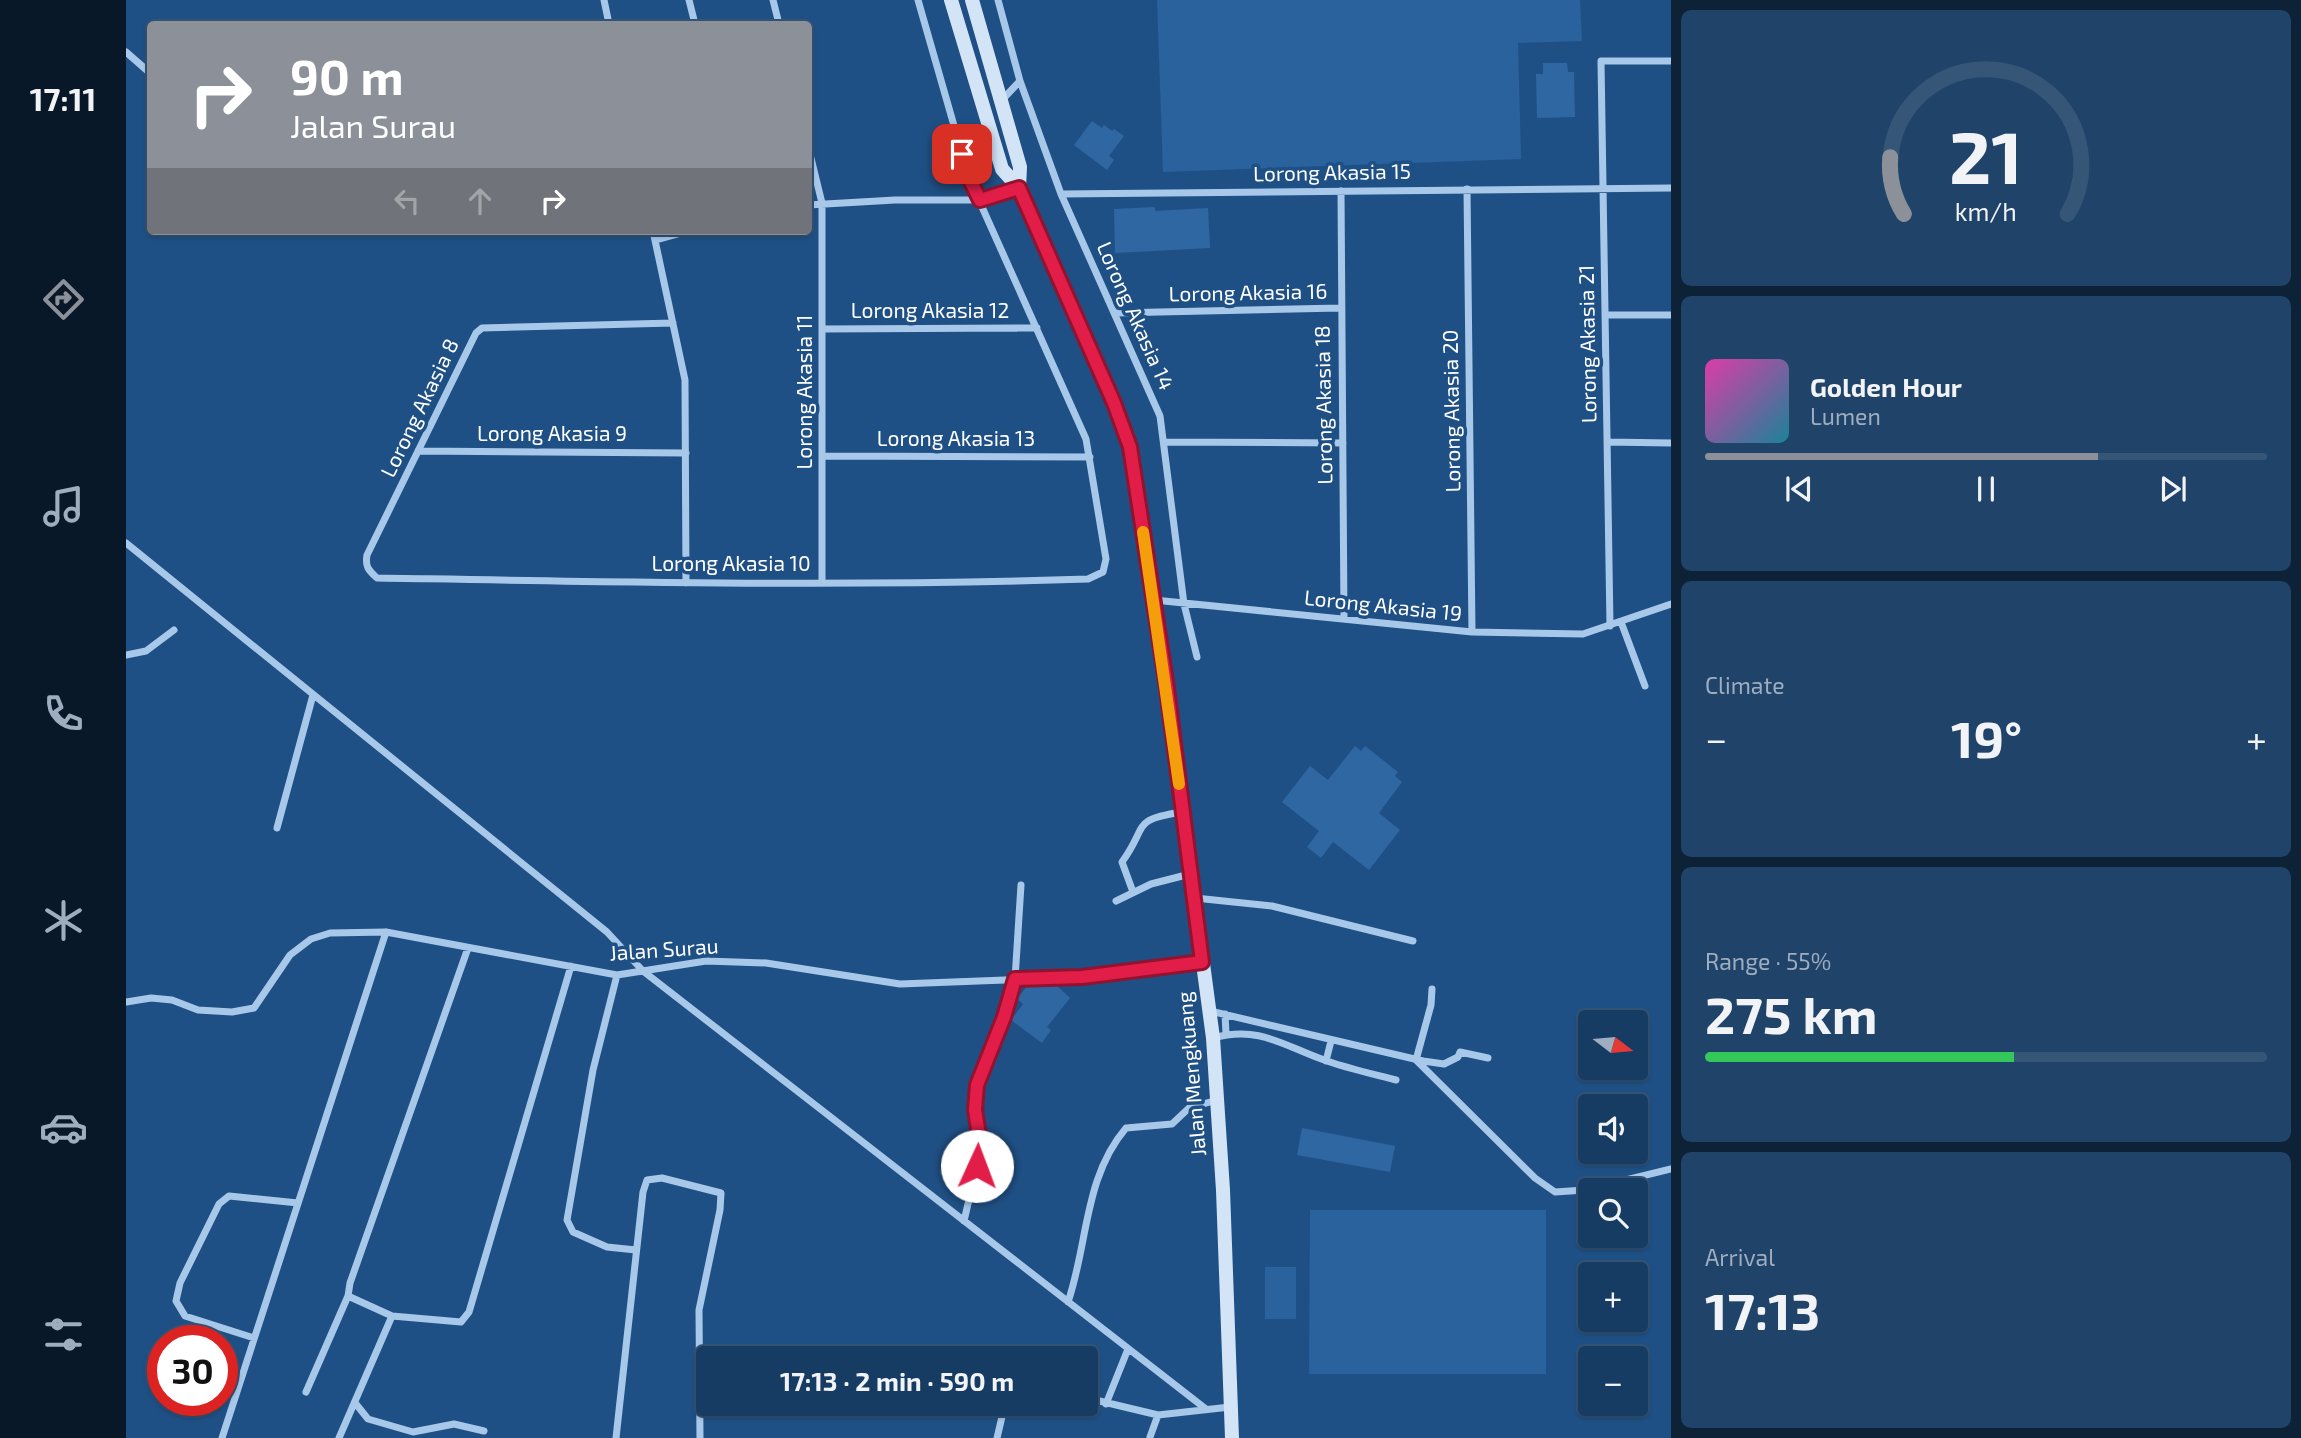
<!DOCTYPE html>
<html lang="en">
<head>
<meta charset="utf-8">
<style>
  :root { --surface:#173c64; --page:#20436a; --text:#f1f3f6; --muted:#9eadbf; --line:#365678; --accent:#8c9099 }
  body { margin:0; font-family:"Exo 2",sans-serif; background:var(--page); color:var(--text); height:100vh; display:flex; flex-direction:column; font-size:26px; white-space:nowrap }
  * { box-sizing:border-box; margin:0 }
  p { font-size:23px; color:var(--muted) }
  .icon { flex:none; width:38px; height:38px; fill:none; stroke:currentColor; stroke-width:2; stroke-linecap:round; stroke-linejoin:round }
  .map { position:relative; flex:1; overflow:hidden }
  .details { display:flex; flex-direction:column; gap:10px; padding:10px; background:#0d2137; width:630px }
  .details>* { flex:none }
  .hud { position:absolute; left:21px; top:21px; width:665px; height:214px; border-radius:7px; box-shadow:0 2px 5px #0004,0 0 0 2px var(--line); background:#8c9099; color:#fff; overflow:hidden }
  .needle { width:46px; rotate:106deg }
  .controls { position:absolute; left:1452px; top:1010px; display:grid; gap:14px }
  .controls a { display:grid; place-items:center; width:70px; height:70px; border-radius:7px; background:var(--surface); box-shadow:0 2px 5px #0004,0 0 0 2px var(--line); font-size:35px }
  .speed { position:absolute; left:21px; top:1325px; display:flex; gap:14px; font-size:35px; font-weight:700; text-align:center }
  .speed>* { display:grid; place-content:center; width:91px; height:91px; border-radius:50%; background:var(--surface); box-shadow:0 2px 5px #0004,0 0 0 2px var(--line); line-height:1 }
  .speed .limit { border:10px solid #d22; background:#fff; color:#111 }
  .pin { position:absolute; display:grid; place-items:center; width:60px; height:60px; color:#fff; margin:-30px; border-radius:14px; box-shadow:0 4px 10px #0006 }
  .me { position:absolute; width:77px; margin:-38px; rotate:2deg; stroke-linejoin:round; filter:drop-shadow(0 0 5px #0008) }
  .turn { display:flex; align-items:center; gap:24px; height:147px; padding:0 28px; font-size:32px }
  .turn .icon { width:91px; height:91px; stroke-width:2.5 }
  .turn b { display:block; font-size:49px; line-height:60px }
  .lanes { display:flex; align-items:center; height:66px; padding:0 28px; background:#0003; justify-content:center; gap:35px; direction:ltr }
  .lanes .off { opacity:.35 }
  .big { font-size:52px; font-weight:700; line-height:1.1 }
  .details .tile { flex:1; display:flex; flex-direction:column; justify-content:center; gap:10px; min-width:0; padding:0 24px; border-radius:10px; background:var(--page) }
  .details .dial { align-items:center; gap:0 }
  .dial svg { height:182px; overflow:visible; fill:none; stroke:var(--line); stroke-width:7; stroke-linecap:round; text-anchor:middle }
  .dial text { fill:var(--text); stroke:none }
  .song { display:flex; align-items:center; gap:21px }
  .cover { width:84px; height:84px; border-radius:10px; background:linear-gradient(135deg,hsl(320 70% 55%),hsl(190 70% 35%)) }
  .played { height:7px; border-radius:4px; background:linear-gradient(90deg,var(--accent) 70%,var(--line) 70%) }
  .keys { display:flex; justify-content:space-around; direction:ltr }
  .heat { display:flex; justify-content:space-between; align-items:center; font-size:38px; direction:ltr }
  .charge { height:10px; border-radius:5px; background:linear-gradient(90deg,#34c759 55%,var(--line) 0) }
  .trip { position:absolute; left:570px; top:1346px; width:402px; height:70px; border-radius:7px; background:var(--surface); box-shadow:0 2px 5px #0004,0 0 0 2px var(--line); font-weight:700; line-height:70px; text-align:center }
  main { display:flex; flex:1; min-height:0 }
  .tabs { display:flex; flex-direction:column; width:126px; justify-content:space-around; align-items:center; background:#091828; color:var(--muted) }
  .tabs .icon { width:49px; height:49px }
  .tabs .current { color:var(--accent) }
  .tabs b { font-size:32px; color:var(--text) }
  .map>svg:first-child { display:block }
</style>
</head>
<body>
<main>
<nav class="tabs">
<b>17:11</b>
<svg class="icon current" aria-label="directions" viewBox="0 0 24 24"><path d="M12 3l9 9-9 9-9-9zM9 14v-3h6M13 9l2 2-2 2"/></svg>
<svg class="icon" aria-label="music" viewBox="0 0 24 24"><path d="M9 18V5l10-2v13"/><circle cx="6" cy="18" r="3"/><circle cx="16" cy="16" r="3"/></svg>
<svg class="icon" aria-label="phone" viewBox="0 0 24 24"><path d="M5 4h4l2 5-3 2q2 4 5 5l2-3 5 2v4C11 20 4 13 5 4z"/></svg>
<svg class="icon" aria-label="climate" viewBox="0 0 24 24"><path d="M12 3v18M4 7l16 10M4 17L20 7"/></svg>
<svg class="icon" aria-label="car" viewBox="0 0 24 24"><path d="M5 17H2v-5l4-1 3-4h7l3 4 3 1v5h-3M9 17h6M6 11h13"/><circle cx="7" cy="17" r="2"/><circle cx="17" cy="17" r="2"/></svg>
<svg class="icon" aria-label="filters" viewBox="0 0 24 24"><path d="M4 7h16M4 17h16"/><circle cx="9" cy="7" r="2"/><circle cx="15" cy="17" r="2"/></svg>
</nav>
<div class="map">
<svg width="1545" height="1438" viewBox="0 0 1545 1438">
  <rect width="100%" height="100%" fill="#1f5085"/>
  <path fill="#29629d" d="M1031,0H1454L1456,41L1392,43L1395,159L1037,172Z
    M1184,1210H1420V1374H1183Z
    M1139,1267H1170V1319H1139Z"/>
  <path fill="#2f67a2" d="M1417,63H1441L1442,72H1448L1449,117L1411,118L1410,74H1417Z
    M966,121L976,128L978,125L986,131L988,129L998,136L983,156L988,160L981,170L948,145Z
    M1029,207V211L1082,208L1084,248L989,253L988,209Z
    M1229,746L1235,751L1239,746L1272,772L1269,776L1276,782L1253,813L1274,830L1243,870L1207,842L1195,858L1181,847L1193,831L1156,802L1184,766L1202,780Z
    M929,984L944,998L921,1027L925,1030L916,1043L885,1020L897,1004L891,999L902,985Z
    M1176,1128L1269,1146L1264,1172L1171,1155Z"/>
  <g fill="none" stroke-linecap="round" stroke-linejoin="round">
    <path stroke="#a8c8ea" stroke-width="7" d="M478,0L483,24
      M563,0L569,24
      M647,0L653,24
      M872,0L894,81L935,194L1034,416L1058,604L1071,657
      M0,52L24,73
      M875,101L894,81
      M682,146L696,203V582
      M1341,189L1346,632
      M1215,191L1218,619
      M935,194L1545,188
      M682,205L769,200H854L892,189
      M527,231L559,380L560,583
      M529,240L562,231
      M989,313L1214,308
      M1479,315H1545
      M547,323L356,328L350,333L241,555C239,566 242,570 251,578C488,582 725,587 962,579L977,572L980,559L960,439L843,178L792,0
      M696,329L911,328
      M1038,442L1217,443
      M1481,442L1545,443
      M292,451L560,453
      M696,456L964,457
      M0,543L481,932L517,971L1080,1409
      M1028,600L1346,632L1457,634L1545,604
      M1495,622L1519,686
      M1484,626L1475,61H1545
      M0,655L20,651L48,630
      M151,828L187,695
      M1007,892L996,862C1023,825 1004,820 1056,812
      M1069,898L1146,906L1287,941
      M990,901L1025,884L1064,874
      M491,975L467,1070L441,1220L447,1232L481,1247L510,1250
      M1306,989L1305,1005L1290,1060L1409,1178L1429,1192L1459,1190L1545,1169
      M0,1002L25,998L46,1000L72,1010L106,1012L128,1008L164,955L185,939L204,933L260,932L491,975L580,961L640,963L774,984L956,977L1076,962
      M1084,1011L1297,1061L1318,1064L1332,1057L1334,1052L1362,1058
      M1099,1014L1100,1034
      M1087,1038C1135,1025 1159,1047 1201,1061C1224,1069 1247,1074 1270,1080
      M1200,1061L1205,1041
      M838,1221L855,1148L849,1110L851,1085L878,1017L889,979L895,885
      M942,1302C962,1244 958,1177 1000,1128L1046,1124L1063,1108L1091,1100
      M266,1316L335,1322L343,1312L445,966
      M128,1338L59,1316L50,1301L54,1283L93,1204L103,1196L172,1203
      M180,1392L222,1296
      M961,1398L1032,1415L1104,1407
      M230,1404L242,1419L287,1432L328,1424L358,1431
      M980,1404L1002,1349
      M1024,1437L1032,1415
      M96,1438L260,932
      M213,1438L266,1316L222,1296L224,1283L342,948
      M490,1438L517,1192L521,1180L536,1178L595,1193L594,1210L573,1310L574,1438
      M871,1438L879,1404"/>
    <path stroke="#d3e4f7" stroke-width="14" d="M825,0L876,169L893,188L988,403L1004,447L1040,688L1087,1038L1097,1190L1106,1438
      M846,0L894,167L893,188"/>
  </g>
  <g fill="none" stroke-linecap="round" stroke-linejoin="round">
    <g stroke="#92132f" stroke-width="18">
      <path id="route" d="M836,154L843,178L854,200L893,188L988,403L1004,447L1041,688L1076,962L956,977L889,979L878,1017L851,1085L849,1110L855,1148L851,1166"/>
    </g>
    <use href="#route" stroke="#e11d48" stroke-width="12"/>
    <path stroke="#f59e0b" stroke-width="12" d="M1017,532L1053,784"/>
  </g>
  <g text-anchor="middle" stroke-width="7" stroke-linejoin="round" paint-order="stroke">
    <g font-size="21" fill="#fff" stroke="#1f5085">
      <text transform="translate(1206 173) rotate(-1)" y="7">Lorong Akasia 15</text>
      <text transform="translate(1122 293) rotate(-1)" y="7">Lorong Akasia 16</text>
      <text x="804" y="318">Lorong Akasia 12</text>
      <text transform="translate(1009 316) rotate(66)" y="7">Lorong Akasia 14</text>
      <text transform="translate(1462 344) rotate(-91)" y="7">Lorong Akasia 21</text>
      <text transform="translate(679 392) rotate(-90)" y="7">Lorong Akasia 11</text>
      <text transform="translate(1198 405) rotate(-91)" y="7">Lorong Akasia 18</text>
      <text transform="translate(294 408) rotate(-64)" y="7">Lorong Akasia 8</text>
      <text transform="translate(1326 411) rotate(-91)" y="7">Lorong Akasia 20</text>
      <text x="426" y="441">Lorong Akasia 9</text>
      <text x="830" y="446">Lorong Akasia 13</text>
      <text x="605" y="571">Lorong Akasia 10</text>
      <text transform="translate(1257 606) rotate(6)" y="7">Lorong Akasia 19</text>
      <text transform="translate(538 950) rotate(-4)" y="7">Jalan Surau</text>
      <text transform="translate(1066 1074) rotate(-95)" y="7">Jalan Mengkuang</text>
    </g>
  </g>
</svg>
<div class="controls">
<a><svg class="needle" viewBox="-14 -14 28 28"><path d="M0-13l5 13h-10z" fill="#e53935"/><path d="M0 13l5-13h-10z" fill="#9eadbf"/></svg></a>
<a><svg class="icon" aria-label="sound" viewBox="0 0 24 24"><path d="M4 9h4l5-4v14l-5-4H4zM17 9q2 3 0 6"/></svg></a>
<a><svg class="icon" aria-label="search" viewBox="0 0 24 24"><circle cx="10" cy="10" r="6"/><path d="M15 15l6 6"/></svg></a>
<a>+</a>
<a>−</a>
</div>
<div class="speed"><div class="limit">30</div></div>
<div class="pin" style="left:836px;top:154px;background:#d93025"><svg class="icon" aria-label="arrive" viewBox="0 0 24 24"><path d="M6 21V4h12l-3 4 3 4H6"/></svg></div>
<svg class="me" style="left:851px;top:1166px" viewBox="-20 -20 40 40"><circle r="19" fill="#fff"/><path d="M0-13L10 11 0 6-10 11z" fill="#e11d48"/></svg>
<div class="trip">17:13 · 2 min · 590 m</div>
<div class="hud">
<div class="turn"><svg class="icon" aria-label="right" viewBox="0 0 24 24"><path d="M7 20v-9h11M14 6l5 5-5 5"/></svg><div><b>90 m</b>Jalan Surau</div></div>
<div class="lanes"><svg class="icon off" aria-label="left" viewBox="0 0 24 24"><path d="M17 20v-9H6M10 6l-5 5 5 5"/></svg><svg class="icon off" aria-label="ahead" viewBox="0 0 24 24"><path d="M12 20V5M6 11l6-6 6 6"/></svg><svg class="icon" aria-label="right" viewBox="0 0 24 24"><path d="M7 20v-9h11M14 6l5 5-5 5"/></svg></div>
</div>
</div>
<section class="details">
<div class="tile dial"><svg viewBox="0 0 100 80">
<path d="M14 69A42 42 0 1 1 86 69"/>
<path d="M14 69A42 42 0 0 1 8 44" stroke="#8c9099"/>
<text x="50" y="56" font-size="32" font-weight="700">21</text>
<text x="50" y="72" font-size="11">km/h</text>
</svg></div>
<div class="tile">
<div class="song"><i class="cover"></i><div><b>Golden Hour</b><p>Lumen</p></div></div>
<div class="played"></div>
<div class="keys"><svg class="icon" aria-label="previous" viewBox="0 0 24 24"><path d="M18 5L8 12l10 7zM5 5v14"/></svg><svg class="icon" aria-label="pause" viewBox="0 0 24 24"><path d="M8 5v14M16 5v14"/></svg><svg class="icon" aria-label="next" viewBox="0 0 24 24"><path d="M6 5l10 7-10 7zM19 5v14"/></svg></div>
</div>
<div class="tile"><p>Climate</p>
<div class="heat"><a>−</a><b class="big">19°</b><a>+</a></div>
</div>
<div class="tile"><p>Range · 55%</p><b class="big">275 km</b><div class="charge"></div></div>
<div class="tile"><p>Arrival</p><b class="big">17:13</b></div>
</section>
</main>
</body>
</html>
